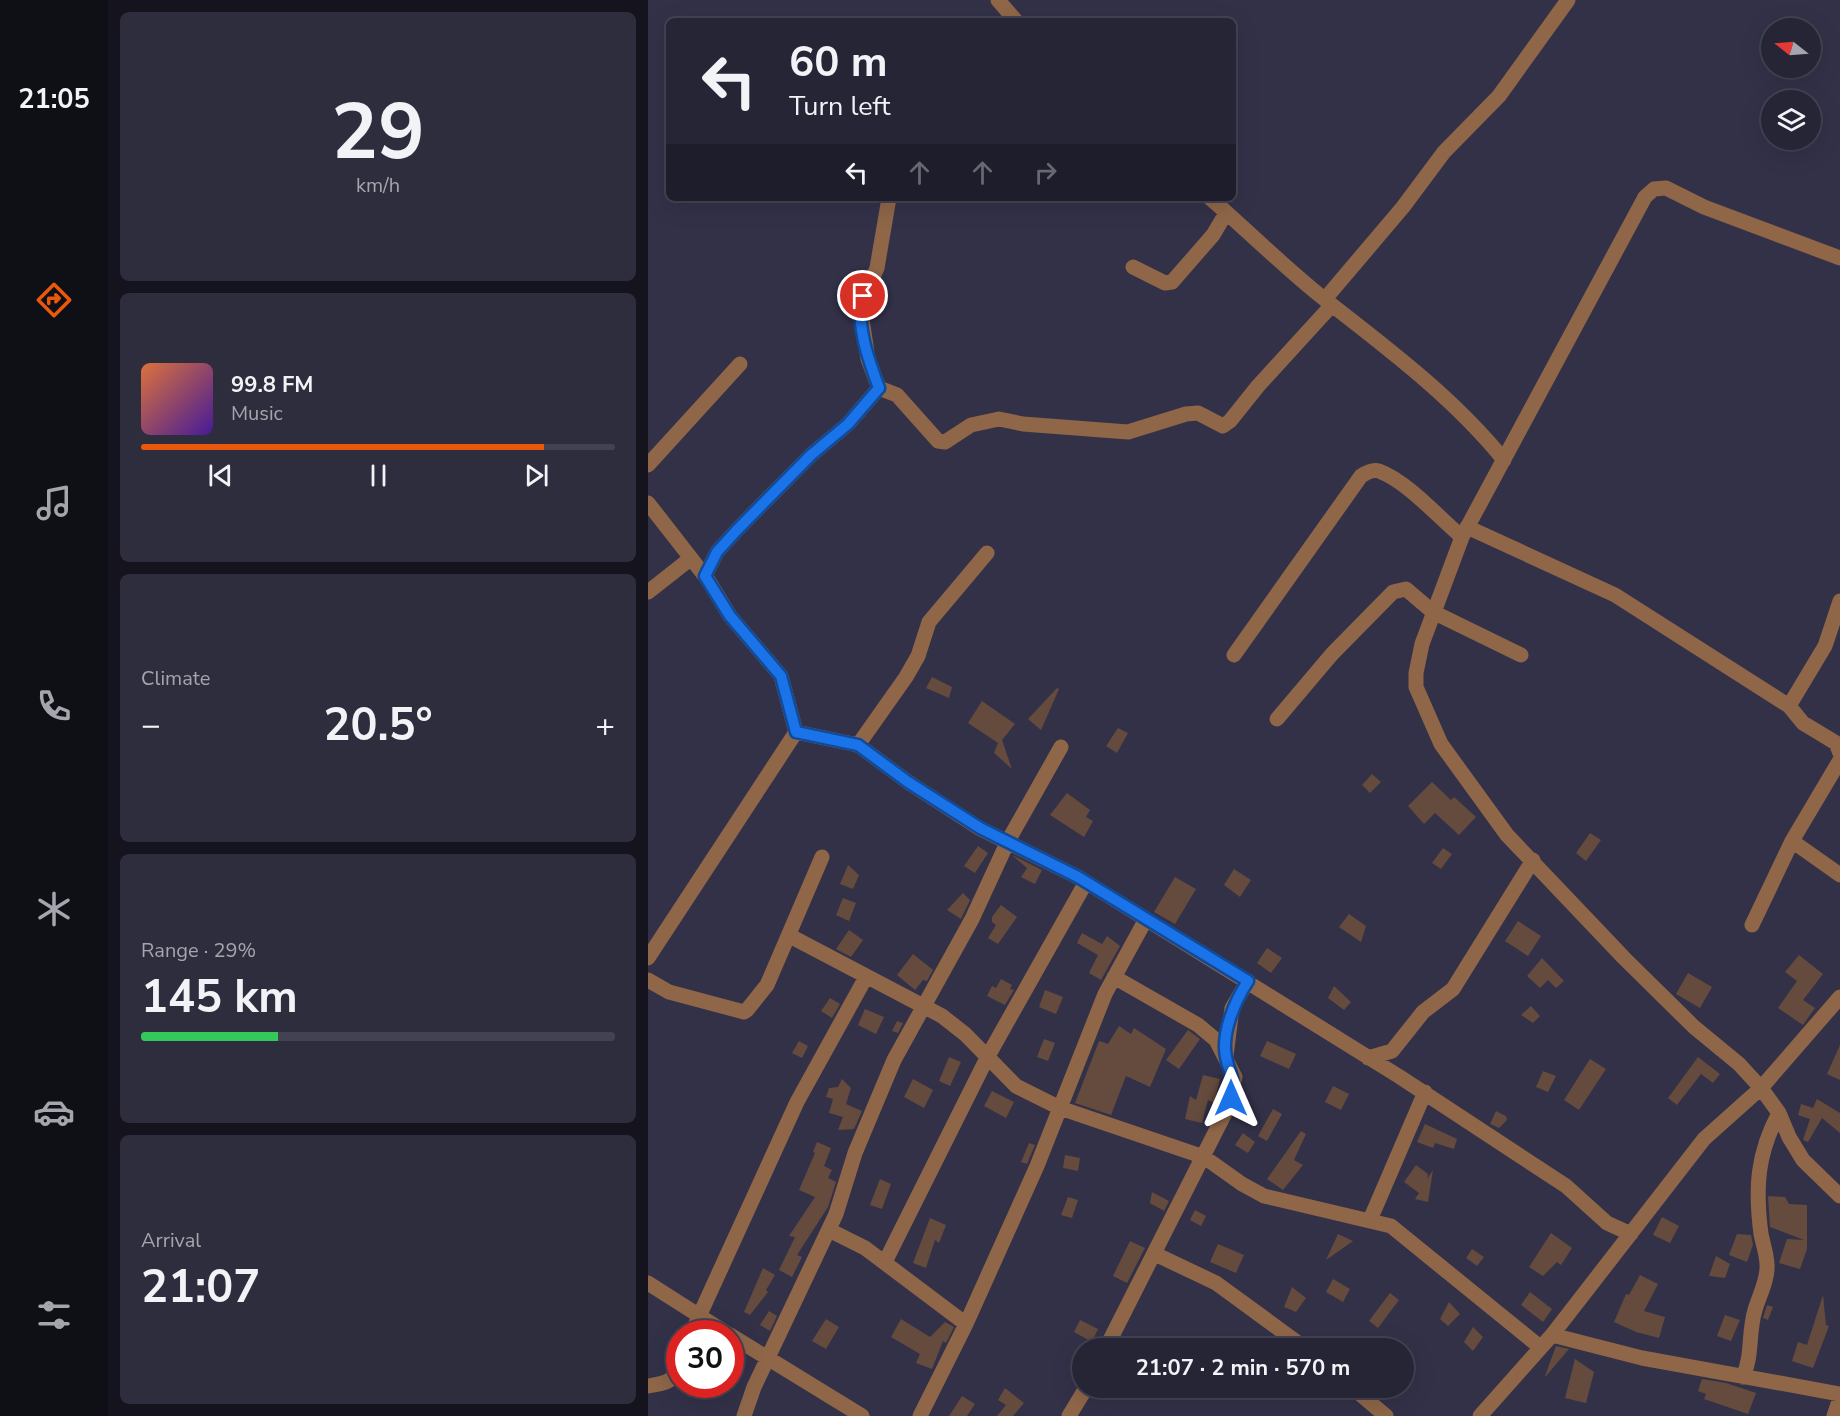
<!DOCTYPE html>
<html lang="en">
<head>
<meta charset="utf-8">
<style>
  :root { --surface:#262536; --page:#2e2d3e; --text:#f1f3f6; --muted:#a4a5ad; --line:#424251; --accent:#ea580c }
  body { margin:0; font-family:"Nunito Sans",sans-serif; background:var(--page); color:var(--text); height:100vh; display:flex; flex-direction:column; font-size:22px; white-space:nowrap }
  * { box-sizing:border-box; margin:0 }
  p { font-size:20px; color:var(--muted) }
  .icon { flex:none; width:33px; height:33px; fill:none; stroke:currentColor; stroke-width:2; stroke-linecap:round; stroke-linejoin:round }
  .map { position:relative; flex:1; overflow:hidden }
  .sheet { display:flex; flex-direction:column; gap:12px; padding:12px; background:#15141e; width:540px }
  .sheet>* { flex:none }
  .top-card { position:absolute; left:18px; top:18px; width:570px; height:183px; border-radius:9px; box-shadow:0 6px 24px #0002,0 0 0 2px var(--line); background:#262536; color:var(--text); overflow:hidden }
  .needle { width:39px; rotate:287deg }
  .tools { position:absolute; left:1113px; top:18px; display:grid; gap:12px }
  .tools a { display:grid; place-items:center; width:60px; height:60px; border-radius:50%; background:var(--surface); box-shadow:0 6px 24px #0002,0 0 0 2px var(--line); font-size:30px }
  .speed { position:absolute; left:18px; top:1320px; display:flex; gap:12px; font-size:30px; font-weight:700; text-align:center }
  .speed>* { display:grid; place-content:center; width:78px; height:78px; border-radius:50%; background:var(--surface); box-shadow:0 6px 24px #0002,0 0 0 2px var(--line); line-height:1 }
  .speed .limit { border:9px solid #d22; background:#fff; color:#111 }
  .pin { position:absolute; display:grid; place-items:center; width:51px; height:51px; color:#fff; margin:-26px; border:3px solid #fff; border-radius:50%; box-shadow:0 2px 6px #0007 }
  .me { position:absolute; width:66px; margin:-33px; rotate:0deg; stroke-linejoin:round; filter:drop-shadow(0 0 4px #0008) }
  .turn { display:flex; align-items:center; gap:21px; height:126px; padding:0 24px; font-size:27px }
  .turn .icon { width:78px; height:78px; stroke-width:2.5 }
  .turn b { display:block; font-size:42px; line-height:51px }
  .lanes { display:flex; align-items:center; height:57px; padding:0 24px; background:#0003; justify-content:center; gap:30px; direction:ltr }
  .lanes .off { opacity:.35 }
  .big { font-size:45px; font-weight:700; line-height:1.1 }
  .sheet .tile { flex:1; display:flex; flex-direction:column; justify-content:center; gap:9px; min-width:0; padding:0 21px; border-radius:9px; background:var(--page) }
  .sheet .dial { align-items:center; gap:0 }
  .dial b { font-size:78px; line-height:1 }
  .song { display:flex; align-items:center; gap:18px }
  .cover { width:72px; height:72px; border-radius:9px; background:linear-gradient(135deg,hsl(20 70% 55%),hsl(260 70% 35%)) }
  .played { height:6px; border-radius:3px; background:linear-gradient(90deg,var(--accent) 85%,var(--line) 85%) }
  .keys { display:flex; justify-content:space-around; direction:ltr }
  .heat { display:flex; justify-content:space-between; align-items:center; font-size:33px; direction:ltr }
  .charge { height:9px; border-radius:4px; background:linear-gradient(90deg,#34c759 29%,var(--line) 0) }
  .trip { position:absolute; left:424px; top:1338px; width:342px; height:60px; border-radius:30px; background:var(--surface); box-shadow:0 6px 24px #0002,0 0 0 2px var(--line); font-weight:700; line-height:60px; text-align:center }
  main { display:flex; flex:1; min-height:0 }
  .dock { display:flex; flex-direction:column; width:108px; justify-content:space-around; align-items:center; background:#0f0f16; color:var(--muted) }
  .dock .icon { width:42px; height:42px }
  .dock .selected { color:var(--accent) }
  .dock b { font-size:27px; color:var(--text) }
  .map>svg:first-child { display:block }
</style>
</head>
<body>
<main>
<nav class="dock">
<b>21:05</b>
<svg class="icon selected" aria-label="directions" viewBox="0 0 24 24"><path d="M12 3l9 9-9 9-9-9zM9 14v-3h6M13 9l2 2-2 2"/></svg>
<svg class="icon" aria-label="music" viewBox="0 0 24 24"><path d="M9 18V5l10-2v13"/><circle cx="6" cy="18" r="3"/><circle cx="16" cy="16" r="3"/></svg>
<svg class="icon" aria-label="phone" viewBox="0 0 24 24"><path d="M5 4h4l2 5-3 2q2 4 5 5l2-3 5 2v4C11 20 4 13 5 4z"/></svg>
<svg class="icon" aria-label="climate" viewBox="0 0 24 24"><path d="M12 3v18M4 7l16 10M4 17L20 7"/></svg>
<svg class="icon" aria-label="car" viewBox="0 0 24 24"><path d="M5 17H2v-5l4-1 3-4h7l3 4 3 1v5h-3M9 17h6M6 11h13"/><circle cx="7" cy="17" r="2"/><circle cx="17" cy="17" r="2"/></svg>
<svg class="icon" aria-label="filters" viewBox="0 0 24 24"><path d="M4 7h16M4 17h16"/><circle cx="9" cy="7" r="2"/><circle cx="15" cy="17" r="2"/></svg>
</nav>
<section class="sheet">
<div class="tile dial"><b>29</b><p>km/h</p></div>
<div class="tile">
<div class="song"><i class="cover"></i><div><b>99.8 FM</b><p>Music</p></div></div>
<div class="played"></div>
<div class="keys"><svg class="icon" aria-label="previous" viewBox="0 0 24 24"><path d="M18 5L8 12l10 7zM5 5v14"/></svg><svg class="icon" aria-label="pause" viewBox="0 0 24 24"><path d="M8 5v14M16 5v14"/></svg><svg class="icon" aria-label="next" viewBox="0 0 24 24"><path d="M6 5l10 7-10 7zM19 5v14"/></svg></div>
</div>
<div class="tile"><p>Climate</p>
<div class="heat"><a>−</a><b class="big">20.5°</b><a>+</a></div>
</div>
<div class="tile"><p>Range · 29%</p><b class="big">145 km</b><div class="charge"></div></div>
<div class="tile"><p>Arrival</p><b class="big">21:07</b></div>
</section>
<div class="map">
<svg width="1192" height="1416" viewBox="0 0 1192 1416">
  <rect width="100%" height="100%" fill="#333148"/>
  <path fill="#644b3d" d="M284,677L304,687L301,698L278,688Z
    M409,688L411,689L393,730L380,719Z
    M334,701L367,724L354,740L364,769L346,753L350,743L320,723Z
    M470,728L480,733L469,753L458,746Z
    M724,774L733,782L722,793L714,785Z
    M784,782L803,800L806,797L828,817L811,835L787,813L776,824L760,806Z
    M419,793L442,810L438,817L445,821L436,837L402,815Z
    M942,833L953,840L938,861L928,853Z
    M330,846L340,853L327,873L316,866Z
    M795,848L804,854L793,869L784,863Z
    M364,855L394,870L387,884L373,877L379,868Z
    M200,865L211,875L205,889L192,884Z
    M586,869L603,880L592,897L576,885Z
    M527,877L548,889L527,924L506,912Z
    M315,893L322,900L313,919L299,910Z
    M195,898L208,903L201,921L188,915Z
    M353,905L369,917L350,944L340,938L348,925L344,922V917Z
    M701,914L718,926L713,942L691,927Z
    M870,921L893,936L880,956L857,941Z
    M201,930L215,940L203,957L188,949Z
    M434,933L454,944L459,936L472,946L453,980L441,973L450,955L429,943Z
    M619,948L634,958L623,973L609,963Z
    M265,954L285,970L279,981L275,980L267,990L249,975Z
    M1151,955L1175,974L1155,1000L1167,1008L1155,1025L1130,1008L1149,981L1137,972Z
    M894,958L916,981L908,988L900,980L892,988L879,976Z
    M1040,973L1064,987L1052,1008L1028,994Z
    M353,979L364,985L362,989L366,990L357,1005L339,996L344,986L348,988Z
    M686,986L703,1002L696,1010L680,998Z
    M397,990L415,997L408,1014L391,1007Z
    M182,998L192,1004L184,1018L173,1011Z
    M883,1006L892,1016L885,1023L873,1015Z
    M217,1009L236,1017L228,1034L210,1025Z
    M249,1021L255,1023L250,1033L244,1031Z
    M471,1026L483,1034L486,1028L518,1049L502,1087L478,1076L463,1115L427,1103L451,1041L460,1044Z
    M540,1030L552,1039L531,1069L518,1060Z
    M396,1039L407,1043L400,1061L389,1057Z
    M151,1041L160,1046L154,1058L144,1053Z
    M619,1041L648,1054L641,1069L612,1056Z
    M1192,1045V1080L1179,1074Z
    M301,1057L313,1062L302,1086L291,1081Z
    M1050,1057L1072,1074L1065,1083L1053,1074L1029,1105L1020,1098Z
    M942,1059L958,1069L931,1110L916,1100Z
    M895,1071L908,1076L900,1092L888,1087Z
    M555,1075L572,1079L566,1103L560,1100L554,1123L537,1119L542,1096L548,1100Z
    M194,1079L203,1088L198,1104L214,1111L206,1129L190,1130L195,1117L181,1113L185,1099L178,1097L181,1088L190,1087Z
    M265,1079L285,1090L276,1108L256,1097Z
    M685,1086L701,1094L693,1110L677,1102Z
    M344,1091L366,1102L358,1118L336,1106Z
    M1169,1099L1192,1113V1133L1174,1118L1160,1142L1155,1140L1162,1119L1150,1115L1153,1104L1165,1108Z
    M625,1109L634,1114L619,1141L610,1136Z
    M848,1111L858,1116L859,1120L851,1128L842,1124Z
    M777,1124L809,1139L806,1149L787,1143L785,1148L769,1142Z
    M653,1131L658,1134L646,1160L655,1165L635,1190L619,1179Z
    M595,1133L607,1142L600,1153L587,1145Z
    M169,1142L183,1148L176,1166L184,1170L180,1178L188,1182L180,1207L149,1255L154,1257L144,1277L131,1270L147,1237L141,1236L167,1197L151,1190L167,1153L165,1152Z
    M381,1143L387,1145L379,1164L373,1162Z
    M417,1155L432,1158L430,1171L415,1168Z
    M768,1165L780,1174L779,1179L785,1170L780,1202L767,1199L771,1193L756,1182Z
    M232,1179L243,1184L234,1209L222,1205Z
    M504,1192L521,1201L516,1211L502,1203Z
    M1120,1196L1137,1197L1141,1204L1159,1205V1249L1152,1269L1131,1263L1139,1239L1156,1240L1122,1227Z
    M420,1197L430,1200L424,1218L413,1215Z
    M547,1210L558,1216L553,1226L542,1220Z
    M1014,1217L1031,1226L1022,1243L1005,1235Z
    M282,1218L298,1225L291,1243L287,1240L278,1268L265,1263Z
    M903,1233L924,1248L913,1265L909,1262L895,1276L881,1267Z
    M690,1234L705,1241L678,1260Z
    M1089,1234L1103,1235L1105,1245L1099,1262L1081,1255Z
    M482,1241L497,1248L479,1283L465,1276Z
    M570,1244L596,1255L588,1273L562,1262Z
    M824,1249L836,1257L829,1266L818,1258Z
    M1068,1256L1082,1264L1077,1278L1061,1276Z
    M115,1268L127,1275L118,1290L120,1292L102,1315L96,1312Z
    M992,1275L1010,1284L996,1311L1017,1317L1011,1338L988,1332L966,1322L978,1294L981,1295Z
    M685,1279L702,1289L695,1302L678,1292Z
    M644,1287L658,1298L648,1312L636,1307Z
    M882,1292L904,1309L895,1322L873,1305Z
    M742,1293L751,1300L730,1328L721,1321Z
    M1175,1295L1178,1325L1181,1326L1165,1368L1144,1361L1150,1342L1159,1345Z
    M801,1302L812,1314L800,1326L792,1319Z
    M1119,1305L1125,1307L1120,1320L1115,1318Z
    M121,1311L129,1316L122,1331L112,1325Z
    M1077,1315L1092,1320L1083,1341L1069,1336Z
    M178,1319L191,1327L178,1349L164,1341Z
    M253,1319L282,1337L297,1322L306,1327L298,1343L295,1341L284,1369L268,1363L272,1354L243,1337Z
    M432,1320L450,1329L444,1342L426,1332Z
    M825,1327L835,1337L825,1351L816,1342Z
    M908,1346L921,1349L898,1376H897Z
    M82,1352L96,1355L92,1373L82,1371Z
    M927,1359L946,1372L938,1403L917,1398Z
    M1054,1379L1078,1383L1108,1393L1100,1414L1056,1399L1058,1394L1050,1391Z
    M357,1388L376,1403L365,1416H349L358,1405L350,1400Z
    M314,1396L327,1404L319,1416H301Z"/>
  <g fill="none" stroke-linecap="round" stroke-linejoin="round">
    <path stroke="#8f6648" stroke-width="15" d="M350,0L368,21
      M562,198C600,231 636,267 675,298C739,348 805,397 856,460
      M485,267L517,283L524,282L565,235L578,213
      M677,299L755,207L796,152L851,96L920,0
      M231,388L249,395L290,441L297,442L323,425L351,419L375,424L480,432L538,414L550,413L575,426L582,421L610,386L684,305
      M231,388L220,359L212,306L229,268L241,198
      M0,465L92,364
      M0,503L60,580L82,616L133,676L148,732L0,958
      M819,527L967,595L1141,706
      M57,576L69,552L88,531L163,455L200,424L231,388
      M0,592L42,559
      M1192,601L1177,646L1141,706L1155,723L1188,743L1192,753
      M586,655L713,476C719,472 725,469 731,471C760,482 790,517 814,537
      M629,719L684,654L745,592L758,589L785,612L873,655
      M148,732L210,745L260,782L331,828L430,877L752,1077L918,1186L959,1223L983,1234
      M210,745L258,677L270,656L281,622L339,553
      M1144,841L1192,875
      M1104,925L1144,841L1192,760
      M142,936L294,1016L317,1034L368,1086L412,1108L556,1157L594,1184L616,1196L743,1226L892,1347
      M0,980L21,992L96,1012L99,1010L119,985L174,857
      M1192,997L1113,1088L1131,1113L1141,1137L1155,1160L1192,1196
      M578,1056L584,1008L600,981
      M720,1058L744,1051L775,1012L805,989L885,860
      M722,1220L777,1092
      M181,1230L217,1248L318,1324
      M507,1254L568,1283L657,1348
      M237,1262L340,1056L438,882
      M0,1283L80,1334
      M43,1334L149,1102L218,977
      M82,1335L214,1416
      M904,1335L994,1358L1192,1394
      M458,1348L578,1111L587,1077L568,1040L550,1025L466,977
      M1095,1377C1105,1354 1100,1333 1107,1310C1111,1296 1120,1280 1119,1265C1119,1255 1115,1244 1113,1234C1107,1188 1109,1154 1131,1113
      M0,1386C17,1383 25,1383 32,1365
      M705,1388L738,1416
      M96,1416L106,1387L188,1214L207,1153L246,1060L324,919L360,841L413,747
      M272,1416L318,1324L389,1166L457,994L498,919
      M421,1416L438,1388
      M832,1416L904,1335L1056,1139L1113,1088L1091,1064L1046,1027L976,958L859,835L793,744L768,687V673L774,644L814,537L997,197L1006,189L1018,188L1056,207L1192,258
      M1186,1416L1192,1398"/>
  </g>
  <g fill="none" stroke-linecap="round" stroke-linejoin="round">
    <g stroke="#114b97" stroke-width="15">
      <path id="route" d="M215,296C207,324 221,361 231,388L200,424L163,455L88,531L69,552L57,576L82,616L133,676L148,732L210,745L260,782L332,828L430,877L600,981C587,1001 573,1033 578,1057C582,1078 587,1072 583,1098"/>
    </g>
    <use href="#route" stroke="#1a73e8" stroke-width="10"/>
  </g>
</svg>
<div class="tools">
<a><svg class="needle" viewBox="-14 -14 28 28"><path d="M0-13l5 13h-10z" fill="#e53935"/><path d="M0 13l5-13h-10z" fill="#a4a5ad"/></svg></a>
<a><svg class="icon" aria-label="layers" viewBox="0 0 24 24"><path d="M12 4l9 5-9 5-9-5zM3 14l9 5 9-5"/></svg></a>
</div>
<div class="speed"><div class="limit">30</div></div>
<div class="pin" style="left:215px;top:296px;background:#d93025"><svg class="icon" aria-label="arrive" viewBox="0 0 24 24"><path d="M6 21V4h12l-3 4 3 4H6"/></svg></div>
<svg class="me" style="left:583px;top:1098px" viewBox="-20 -20 40 40"><path d="M0-17L14 15 0 8-14 15z" fill="#1a73e8" stroke="#fff" stroke-width="4"/></svg>
<div class="trip">21:07 · 2 min · 570 m</div>
<div class="top-card">
<div class="turn"><svg class="icon" aria-label="left" viewBox="0 0 24 24"><path d="M17 20v-9H6M10 6l-5 5 5 5"/></svg><div><b>60 m</b>Turn left</div></div>
<div class="lanes"><svg class="icon" aria-label="left" viewBox="0 0 24 24"><path d="M17 20v-9H6M10 6l-5 5 5 5"/></svg><svg class="icon off" aria-label="ahead" viewBox="0 0 24 24"><path d="M12 20V5M6 11l6-6 6 6"/></svg><svg class="icon off" aria-label="ahead" viewBox="0 0 24 24"><path d="M12 20V5M6 11l6-6 6 6"/></svg><svg class="icon off" aria-label="right" viewBox="0 0 24 24"><path d="M7 20v-9h11M14 6l5 5-5 5"/></svg></div>
</div>
</div>
</main>
</body>
</html>
